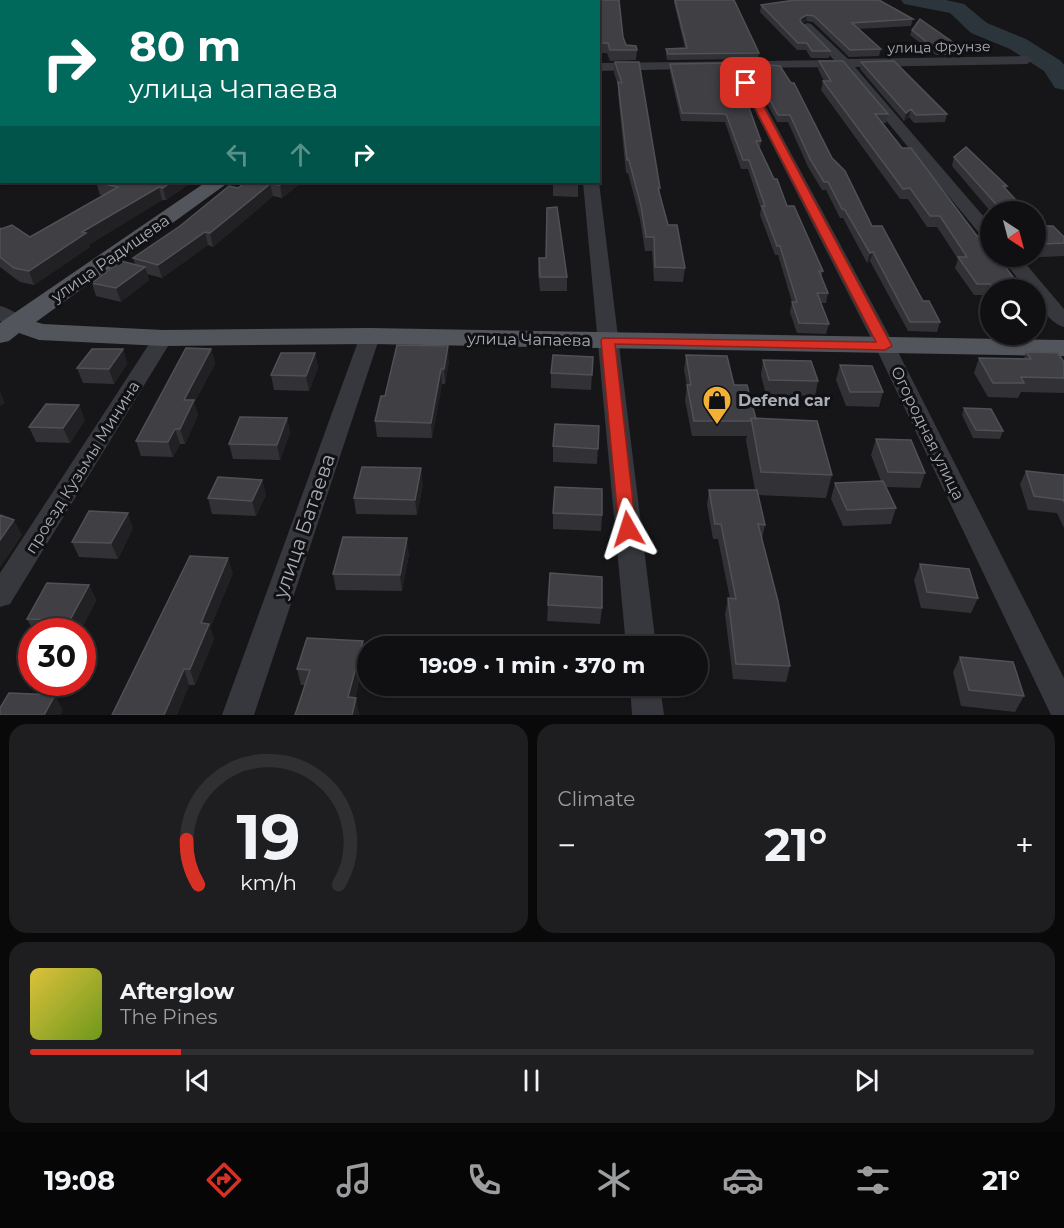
<!DOCTYPE html>
<html lang="en">
<head>
<meta charset="utf-8">
<style>
  :root { --surface:#101012; --page:#1e1e20; --text:#f1f3f6; --muted:#9c9d9f; --line:#303032; --accent:#d93025 }
  body { margin:0; font-family:Montserrat,sans-serif; background:var(--page); color:var(--text); height:100vh; display:flex; flex-direction:column; font-size:22px; white-space:nowrap }
  * { box-sizing:border-box; margin:0 }
  p { font-size:20px; color:var(--muted) }
  .icon { flex:none; width:33px; height:33px; fill:none; stroke:currentColor; stroke-width:2; stroke-linecap:round; stroke-linejoin:round }
  .map { position:relative; height:715px; overflow:hidden }
  .details { display:flex; flex-direction:column; gap:9px; padding:9px; background:#09090a; flex:1 }
  .details>* { flex:none }
  .banner { position:absolute; left:0px; top:0px; width:600px; height:183px; box-shadow:0 2px 4px #0004,0 0 0 2px var(--line); background:#00695c; color:#fff; overflow:hidden }
  .needle { width:39px; rotate:144deg }
  .buttons { position:absolute; left:980px; top:201px; display:grid; gap:12px }
  .buttons a { display:grid; place-items:center; width:66px; height:66px; border-radius:50%; background:var(--surface); box-shadow:0 2px 4px #0004,0 0 0 2px var(--line); font-size:30px }
  .speed { position:absolute; left:18px; top:618px; display:flex; gap:12px; font-size:30px; font-weight:700; text-align:center }
  .speed>* { display:grid; place-content:center; width:78px; height:78px; border-radius:50%; background:var(--surface); box-shadow:0 2px 4px #0004,0 0 0 2px var(--line); line-height:1 }
  .speed .limit { border:9px solid #d22; background:#fff; color:#111 }
  .pin { position:absolute; display:grid; place-items:center; width:51px; height:51px; color:#fff; margin:-26px; border-radius:12px; box-shadow:0 3px 9px #0006 }
  .me { position:absolute; width:66px; margin:-33px; rotate:354deg; stroke-linejoin:round; filter:drop-shadow(0 0 4px #0008) }
  .turn { display:flex; align-items:center; gap:21px; height:126px; padding:0 30px; font-size:27px }
  .turn .icon { width:78px; height:78px; stroke-width:2.5 }
  .turn b { display:block; font-size:42px; line-height:51px }
  .lanes { display:flex; align-items:center; height:57px; padding:0 30px; background:#0003; justify-content:center; gap:30px; direction:ltr }
  .lanes .off { opacity:.35 }
  .big { font-size:45px; font-weight:700; line-height:1.1 }
  .details .tile { flex:1; display:flex; flex-direction:column; justify-content:center; gap:9px; min-width:0; padding:0 21px; border-radius:18px; background:var(--page) }
  .details .dial { align-items:center; gap:0 }
  .dial svg { height:156px; overflow:visible; fill:none; stroke:var(--line); stroke-width:7; stroke-linecap:round; text-anchor:middle }
  .dial text { fill:var(--text); stroke:none }
  .song { display:flex; align-items:center; gap:18px }
  .cover { width:72px; height:72px; border-radius:9px; background:linear-gradient(135deg,hsl(50 70% 55%),hsl(80 70% 35%)) }
  .played { height:6px; border-radius:3px; background:linear-gradient(90deg,var(--accent) 15%,var(--line) 15%) }
  .keys { display:flex; justify-content:space-around; direction:ltr }
  .heat { display:flex; justify-content:space-between; align-items:center; font-size:33px; direction:ltr }
  .details .tiles { flex:1; display:grid; gap:9px; grid-template-columns:1fr 1fr }
  .tile:last-child { grid-column:span 2 }
  .trip { position:absolute; left:357px; top:636px; width:351px; height:60px; border-radius:30px; background:var(--surface); box-shadow:0 2px 4px #0004,0 0 0 2px var(--line); font-weight:700; line-height:60px; text-align:center }
  .tab-bar { display:flex; height:96px; justify-content:space-around; align-items:center; background:#060607; color:var(--muted) }
  .tab-bar .icon { width:42px; height:42px }
  .tab-bar .current { color:var(--accent) }
  .tab-bar b { font-size:27px; color:var(--text) }
  .map>svg:first-child { display:block }
</style>
</head>
<body>
<div class="map">
<svg width="1064" height="715" viewBox="0 0 1064 715">
  <rect width="100%" height="100%" fill="#161618"/>
  <g fill="none" stroke-linecap="round" stroke-linejoin="round">
    <path fill="#2c353c" fill-rule="evenodd" d="M901,0H946L964,4L987,23L1026,39L1061,61L1064,65V90L1055,88L1044,71L1010,49L971,33L950,13L904,4Z"/>
    <path fill="#37383d" fill-rule="evenodd" d="M145,0H159L144,2Z
      M807,23L811,24L848,59L1027,56L1033,60L1027,64L855,67L990,224V240L984,239L842,67L745,68L895,346L1064,678V715H1051L875,346L733,68L598,71V63L834,60L803,28L801,26Z
      M583,182H599L656,646H626Z
      M1000,256H1019L1064,309V327C1051,324 1035,303 1035,290H1027Z
      M0,306C10,308 20,315 26,323L23,327H9L0,321Z
      M370,330L377,332L380,336L254,715H222L360,336L363,332Z
      M163,332L170,334L173,338L10,604L0,607V573L153,338L156,334Z
      M630,686H660L664,715H632Z"/>
    <path fill="#53555c" fill-rule="evenodd" d="M430,0H444L430,2Z
      M206,182H229L36,322L43,324L163,330L370,328L1064,340V356L370,344L163,346L39,340L19,333L9,341L0,343V323L7,318Z"/>
  </g>
  <path fill="#323236" d="M0,0L2,2V145H0Z
    M257,0H291L289,2Z
    M674,0H734L759,53L758,59L667,60L666,55V49L685,48L674,3Z
    M598,2L623,37L626,45L637,50L636,60L610,61L607,53H598Z
    M761,5L913,19L911,26L858,29L881,49L879,56L849,57L813,22L806,21L802,23L830,51L829,58H811L806,50H797L760,12Z
    M912,30L964,50L963,55H936L910,35Z
    M819,61L888,114L886,123H883L902,148L1023,290H990V301L986,295H974L955,268L958,259L937,227H927L908,199H900L821,90L823,81H824L818,69Z
    M615,62L660,188V194L668,225L685,268L683,282L654,281L652,251H645L640,219L628,173H626L618,94V85L614,73Z
    M861,62L947,114L945,122L914,123L909,117L904,121L860,69Z
    M750,63L832,158L872,226L923,301L940,322L937,332L908,331L870,261L867,263L843,218H840L826,190H822L808,167L788,122H777L749,70Z
    M670,64L761,141L760,148L787,206L823,271L821,277L828,293L826,303H821L829,324L826,334L797,333L790,312L792,302L778,255H775L760,215L761,209L748,169H741L725,122L681,121L670,72Z
    M954,157L1007,186L1006,189L1027,212H991L952,166Z
    M96,182H192L166,200H162L90,244V247L34,285L20,282L0,267V228L30,237L103,195H100Z
    M246,182H302L282,198L273,196L213,247L208,245L162,278L147,274L149,280L121,302L96,296L92,283L135,264L133,258Z
    M553,182H578V197L553,196Z
    M1035,226L1064,237V256L1039,257L1035,253Z
    M539,258L567,277V291H540L538,272Z
    M1035,305L1044,317L1040,328H1035Z
    M123,349L127,364L114,384L83,383L77,368Z
    M211,349L215,364L194,403L198,415L185,444H180L173,457L141,456L136,441Z
    M1026,352L1064,362V393L1021,392L1018,398L988,397L974,373L979,358L1024,359Z
    M315,353L318,368L309,391L274,390L271,375Z
    M686,355L734,385L756,419L832,475L826,498L758,495L765,525L762,539L790,666L786,682L733,679L725,614L728,598L730,599L718,539H713L707,505L709,490H755L746,440L747,436H692L685,400L687,386L684,370Z
    M593,357L591,390L551,388V373Z
    M763,360L818,381L815,396L766,395L761,375Z
    M449,361L445,384H442L432,438L377,437L375,421L385,396Z
    M840,365L883,392L879,407L846,406L836,380Z
    M964,408L1003,431L1000,439L973,438L962,415Z
    M287,418L290,433L280,460L233,459L229,444Z
    M85,420L70,443L36,442L29,427Z
    M599,426L597,464L553,462V446Z
    M876,439L925,473L920,488L886,487L896,508L891,524L843,526L831,499L835,483L881,481L871,455Z
    M1026,471L1064,475V528L1057,513L1028,510L1020,484Z
    M262,480L266,495L256,516L212,514L208,498Z
    M423,484L417,515L356,514L354,498Z
    M553,513L602,515L601,531L553,529Z
    M133,528L118,559L79,557L72,542Z
    M409,554L402,591L336,590L333,574Z
    M920,564L978,598L971,613L921,608L914,580Z
    M233,573L210,628L214,639L195,685H189L177,715H112Z
    M89,585L96,600L80,632H34L27,619Z
    M548,605L602,608L600,624L547,621Z
    M363,641L365,657L355,698L359,715H295L305,685H301L297,669Z
    M960,657L1024,696L1015,712L961,706L953,672Z
    M546,686H604L603,698L545,694Z"/>
  <path fill="#212124" d="M807,15L806,21L800,24L801,18Z
    M911,109L909,117L904,121L906,113Z
    M171,182H192L166,200L163,188Z
    M285,182H302L282,198L280,185Z
    M270,184L273,196L213,247L210,233Z
    M159,187L162,200L90,244V247L34,285L29,271L82,232Z
    M205,232L208,245L162,278L158,265Z
    M873,252L870,261L867,263L870,253Z
    M145,267L149,280L121,302L116,288Z
    M448,346L449,361L445,384L444,369Z
    M123,349L127,364L114,384L109,369Z
    M211,349L215,364L194,403L198,415L185,444L180,429L184,400Z
    M315,353L318,368L309,391L306,376Z
    M441,369L442,384L432,438L431,423Z
    M0,392L5,403L0,406Z
    M79,405L85,420L70,443L63,428Z
    M287,418L290,433L280,460L277,445Z
    M175,429L180,444L173,457L168,442Z
    M421,468L423,484L417,515L415,500Z
    M262,480L266,495L256,516L252,501Z
    M128,513L133,528L118,559L111,543Z
    M14,520L22,535L0,568V540Z
    M407,538L409,554L402,591L400,575Z
    M228,558L233,573L210,628L214,639L195,685L190,669L201,623Z
    M89,585L96,600L80,632H75L70,620Z
    M363,641L365,657L351,713L348,697Z
    M184,669L189,685L177,715H164Z
    M55,695L63,710L61,715H44Z
    M356,698L359,715H352Z"/>
  <path fill="#3f3f44" stroke="#4f5156" stroke-width="1.5" d="M0,0H143L149,2H2V136H0L1,78H0V33L1,31L0,29Z
    M453,0H474L473,2H452Z
    M551,0H619L623,37L626,45L636,46L637,50H610L608,43H598V2H551Z
    M675,0H734L759,53L668,54L666,49L687,48Z
    M795,0H879L913,19L852,23L881,49L850,50L814,16L807,15L801,18L800,21L830,51H812L807,43H798L761,5Z
    M920,19L964,50H937L912,30Z
    M819,61H843L888,114H875L902,148H911L977,236H981L990,247V256H997L1023,290H994L990,284H977L958,257H967L940,216H930L910,188L903,189L823,81H831Z
    M894,61L947,114L916,115L911,109L906,113L861,62Z
    M615,62H639L660,188H658L668,225H677L685,268L655,267L654,237H646L641,206L629,160H627L618,82L622,83Z
    M733,63L761,141H756L774,179H777L787,206H794L823,271H819L828,293H817L829,324L799,323L792,302H797L780,246H777L762,206H765L749,160H743L726,114L682,113L670,64Z
    M750,63L780,66L791,83H794L832,158L845,171L872,226H882L923,301H929L940,322H910L873,252L870,253L845,210L842,209L828,182H824L810,159L790,115H778Z
    M966,147L1007,186H1003L1027,212H1003L954,157Z
    M96,182H171L163,188L159,187L82,232L86,233L29,271L14,268L0,257V228L1,229L12,225L30,237L118,187Z
    M246,182H285L280,185L270,184L210,233L205,232L158,265L133,258L180,226L229,186L238,188Z
    M553,182H578V184H553Z
    M557,207L567,277H540L539,258H546L547,208Z
    M1035,226H1053L1064,237V243L1044,244L1035,234Z
    M121,261L145,267L116,288L92,283Z
    M1035,305L1044,317H1035Z
    M397,345L448,346L444,369H441L431,423L375,421L381,396H385Z
    M186,348L211,349L184,400H194L180,429H175L168,442L136,441Z
    M92,349H123L109,369L77,368Z
    M1026,352L1058,353L1064,362V378L1021,377L1024,383H993L979,358L1031,359Z
    M281,353H315L306,376L271,375Z
    M553,355L593,357L592,375L551,373Z
    M686,355L727,356L734,385H747L756,419L751,418L750,421H694L687,385H691Z
    M763,360L811,361L818,381L769,380Z
    M840,365L872,366L883,392H850Z
    M46,404L79,405L63,428L29,427Z
    M964,408L991,409L1003,431L976,430Z
    M240,417L287,418L277,445L229,444Z
    M751,418L817,421L832,475L761,472Z
    M555,424L599,426L598,449L553,446Z
    M876,439L911,440L925,473L888,472Z
    M362,467L421,468L415,500L354,498Z
    M1026,471L1064,475V502L1063,500L1034,496Z
    M218,477L262,480L252,501L208,498Z
    M883,481L896,508L847,510L835,483Z
    M555,487L602,489V515L553,513Z
    M709,490H757L765,525L758,524L778,601L790,666L736,664L728,598L736,599L721,524H715Z
    M89,511L128,513L111,543L72,542Z
    M0,515L14,520L0,540Z
    M343,537L407,538L400,575L333,574Z
    M190,556L228,558L201,623L209,624L190,669H184L164,715H112Z
    M920,564L969,569L978,598L927,592Z
    M550,573L602,577V608L548,605Z
    M47,583L89,585L70,620L27,619Z
    M307,638L363,641L348,697L356,698L352,715H295L310,670L297,669Z
    M548,642L605,645V646H548Z
    M960,657L1013,662L1024,696L969,690Z
    M9,693L55,695L44,715H0V708Z"/>
  <path fill="#d93025" stroke="#8d1f18" stroke-width="1.5" d="M743,81L751,83L892,346L885,350L615,344L636,529L634,533L628,535L622,533L619,529L601,340L603,338L876,342L742,83Z"/>
  <defs>
    <g id="shop-pin" transform="scale(1.5)"><path d="M0 17L-7.5 6A9.5 9.5 0 1 1 7.5 6Z" fill="#f2b134" stroke="#111113"/><path d="M-5-2.5h2.3a2.7 3.5 0 0 1 5.4 0H5L5.5 6h-11ZM-1.5-2.5h3a1.5 2.3 0 0 0-3 0Z" fill="#111"/></g>
  </defs>
  <g fill-rule="evenodd">
    <use href="#shop-pin" x="717" y="400"/>
  </g>
  <g text-anchor="middle" stroke-width="6" stroke-linejoin="round" paint-order="stroke">
    <g font-size="14" fill="#a8adb8" stroke="#111113">
      <text transform="translate(939 47) rotate(-1)" y="5">улица Фрунзе</text>
    </g>
    <g font-size="16" fill="#a8adb8" stroke="#111113">
      <text transform="translate(110 258) rotate(-35)" y="6">улица Радищева</text>
      <text transform="translate(529 339) rotate(1)" y="6">улица Чапаева</text>
      <text transform="translate(928 433) rotate(64)" y="6">Огородная улица</text>
      <text transform="translate(82 467) rotate(-58)" y="6">проезд Кузьмы Минина</text>
    </g>
    <g font-size="16" font-weight="bold" fill="#a8adb8" stroke="#111113" text-anchor="start">
      <text x="738" y="406">Defend car</text>
    </g>
    <g font-size="20" fill="#a8adb8" stroke="#111113">
      <text transform="translate(304 526) rotate(-71)" y="7">улица Батаева</text>
    </g>
  </g>
</svg>
<div class="buttons">
<a><svg class="needle" viewBox="-14 -14 28 28"><path d="M0-13l5 13h-10z" fill="#e53935"/><path d="M0 13l5-13h-10z" fill="#9c9d9f"/></svg></a>
<a><svg class="icon" aria-label="search" viewBox="0 0 24 24"><circle cx="10" cy="10" r="6"/><path d="M15 15l6 6"/></svg></a>
</div>
<div class="speed"><div class="limit">30</div></div>
<div class="pin" style="left:746px;top:83px;background:#d93025"><svg class="icon" aria-label="arrive" viewBox="0 0 24 24"><path d="M6 21V4h12l-3 4 3 4H6"/></svg></div>
<svg class="me" style="left:628px;top:529px" viewBox="-20 -20 40 40"><path d="M0-17L14 15 0 8-14 15z" fill="#d93025" stroke="#fff" stroke-width="4"/></svg>
<div class="trip">19:09 · 1 min · 370 m</div>
<div class="banner">
<div class="turn"><svg class="icon" aria-label="right" viewBox="0 0 24 24"><path d="M7 20v-9h11M14 6l5 5-5 5"/></svg><div><b>80 m</b>улица Чапаева</div></div>
<div class="lanes"><svg class="icon off" aria-label="left" viewBox="0 0 24 24"><path d="M17 20v-9H6M10 6l-5 5 5 5"/></svg><svg class="icon off" aria-label="ahead" viewBox="0 0 24 24"><path d="M12 20V5M6 11l6-6 6 6"/></svg><svg class="icon" aria-label="right" viewBox="0 0 24 24"><path d="M7 20v-9h11M14 6l5 5-5 5"/></svg></div>
</div>
</div>
<section class="details">
<div class="tiles">
<div class="tile dial"><svg viewBox="0 0 100 80">
<path d="M14 69A42 42 0 1 1 86 69"/>
<path d="M14 69A42 42 0 0 1 8 46" stroke="#d93025"/>
<text x="50" y="56" font-size="32" font-weight="700">19</text>
<text x="50" y="72" font-size="11">km/h</text>
</svg></div>
<div class="tile"><p>Climate</p>
<div class="heat"><a>−</a><b class="big">21°</b><a>+</a></div>
</div>
<div class="tile">
<div class="song"><i class="cover"></i><div><b>Afterglow</b><p>The Pines</p></div></div>
<div class="played"></div>
<div class="keys"><svg class="icon" aria-label="previous" viewBox="0 0 24 24"><path d="M18 5L8 12l10 7zM5 5v14"/></svg><svg class="icon" aria-label="pause" viewBox="0 0 24 24"><path d="M8 5v14M16 5v14"/></svg><svg class="icon" aria-label="next" viewBox="0 0 24 24"><path d="M6 5l10 7-10 7zM19 5v14"/></svg></div>
</div>
</div>
</section>
<nav class="tab-bar">
<b>19:08</b>
<svg class="icon current" aria-label="directions" viewBox="0 0 24 24"><path d="M12 3l9 9-9 9-9-9zM9 14v-3h6M13 9l2 2-2 2"/></svg>
<svg class="icon" aria-label="music" viewBox="0 0 24 24"><path d="M9 18V5l10-2v13"/><circle cx="6" cy="18" r="3"/><circle cx="16" cy="16" r="3"/></svg>
<svg class="icon" aria-label="phone" viewBox="0 0 24 24"><path d="M5 4h4l2 5-3 2q2 4 5 5l2-3 5 2v4C11 20 4 13 5 4z"/></svg>
<svg class="icon" aria-label="climate" viewBox="0 0 24 24"><path d="M12 3v18M4 7l16 10M4 17L20 7"/></svg>
<svg class="icon" aria-label="car" viewBox="0 0 24 24"><path d="M5 17H2v-5l4-1 3-4h7l3 4 3 1v5h-3M9 17h6M6 11h13"/><circle cx="7" cy="17" r="2"/><circle cx="17" cy="17" r="2"/></svg>
<svg class="icon" aria-label="filters" viewBox="0 0 24 24"><path d="M4 7h16M4 17h16"/><circle cx="9" cy="7" r="2"/><circle cx="15" cy="17" r="2"/></svg>
<b>21°</b>
</nav>
</body>
</html>
